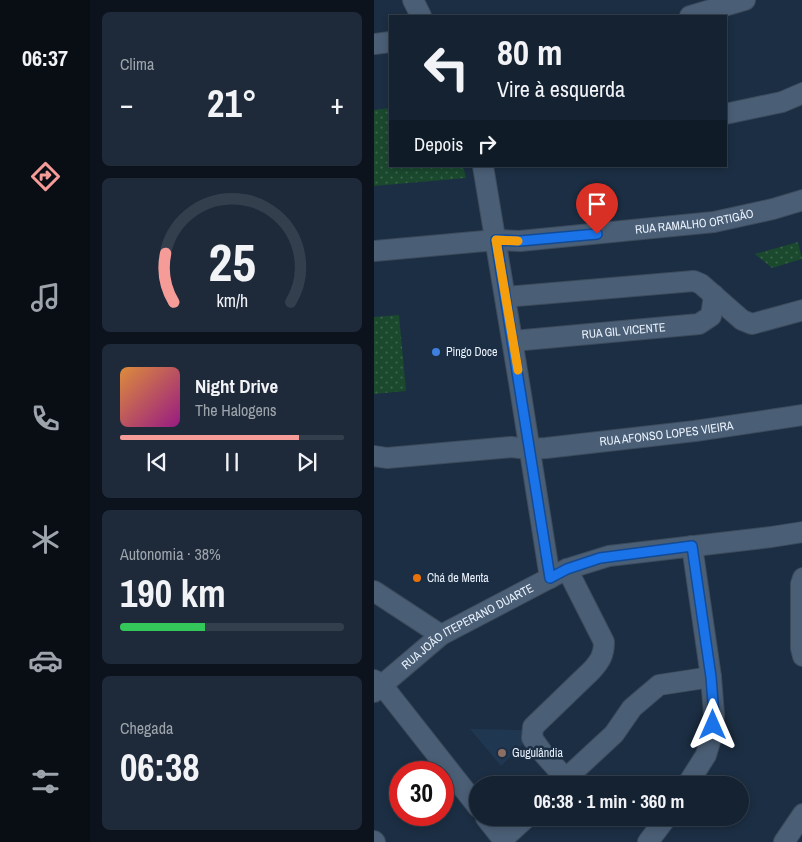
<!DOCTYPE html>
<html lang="pt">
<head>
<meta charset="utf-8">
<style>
  :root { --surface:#152232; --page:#1e2a3a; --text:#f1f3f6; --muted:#9da4ac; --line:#343f4d; --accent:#f59b98 }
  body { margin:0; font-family:"Archivo Narrow",sans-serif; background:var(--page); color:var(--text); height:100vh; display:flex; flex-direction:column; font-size:19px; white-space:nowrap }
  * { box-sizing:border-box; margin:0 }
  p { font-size:16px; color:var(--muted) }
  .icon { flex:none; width:28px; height:28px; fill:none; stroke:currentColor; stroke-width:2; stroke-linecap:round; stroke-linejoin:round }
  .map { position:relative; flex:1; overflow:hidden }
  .panel { display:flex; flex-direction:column; gap:12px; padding:12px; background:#0c131c; width:284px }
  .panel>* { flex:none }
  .hud { position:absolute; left:15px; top:15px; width:338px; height:152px; border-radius:0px; box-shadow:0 2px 8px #0003,0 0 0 1px var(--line); background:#152232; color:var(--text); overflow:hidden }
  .speed { position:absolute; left:15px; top:761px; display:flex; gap:10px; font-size:25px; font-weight:700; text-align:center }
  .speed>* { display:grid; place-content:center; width:65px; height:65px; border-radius:50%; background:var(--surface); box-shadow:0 2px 8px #0003,0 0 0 1px var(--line); line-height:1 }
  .speed .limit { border:8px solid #d22; background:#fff; color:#111 }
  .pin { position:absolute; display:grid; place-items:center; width:42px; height:42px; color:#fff; margin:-51px -21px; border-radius:50% 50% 50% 0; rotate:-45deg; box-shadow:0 0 5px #0007 }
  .pin .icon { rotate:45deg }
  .me { position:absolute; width:55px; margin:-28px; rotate:0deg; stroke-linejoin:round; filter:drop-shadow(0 0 4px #0008) }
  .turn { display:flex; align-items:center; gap:18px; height:105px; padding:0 25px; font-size:22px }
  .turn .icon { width:65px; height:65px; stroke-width:2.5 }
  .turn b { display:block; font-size:35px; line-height:42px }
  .then { display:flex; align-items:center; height:48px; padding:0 25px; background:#0003; gap:10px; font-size:19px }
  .big { font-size:38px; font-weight:700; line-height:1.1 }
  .panel .card { flex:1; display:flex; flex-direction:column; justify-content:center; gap:8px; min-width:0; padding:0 18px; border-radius:8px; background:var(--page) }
  .panel .dial { align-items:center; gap:0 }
  .dial svg { height:130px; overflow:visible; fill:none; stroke:var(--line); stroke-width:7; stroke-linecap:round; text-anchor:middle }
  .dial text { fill:var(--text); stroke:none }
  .song { display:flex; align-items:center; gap:15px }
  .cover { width:60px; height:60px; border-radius:8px; background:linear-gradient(135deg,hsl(30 70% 55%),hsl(310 70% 35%)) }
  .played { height:5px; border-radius:2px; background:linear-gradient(90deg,var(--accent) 80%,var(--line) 80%) }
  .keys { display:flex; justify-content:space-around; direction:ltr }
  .heat { display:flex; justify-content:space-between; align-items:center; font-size:28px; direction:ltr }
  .charge { height:8px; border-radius:4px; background:linear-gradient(90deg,#34c759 38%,var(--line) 0) }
  .trip { position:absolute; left:95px; top:776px; width:280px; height:50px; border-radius:25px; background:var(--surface); box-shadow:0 2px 8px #0003,0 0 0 1px var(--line); font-weight:700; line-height:50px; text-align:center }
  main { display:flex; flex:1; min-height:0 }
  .menu { display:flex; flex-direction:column; width:90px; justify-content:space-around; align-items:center; background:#080e14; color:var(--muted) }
  .menu .icon { width:35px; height:35px }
  .menu .on { color:var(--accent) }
  .menu b { font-size:22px; color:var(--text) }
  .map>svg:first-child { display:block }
</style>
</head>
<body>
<main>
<nav class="menu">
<b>06:37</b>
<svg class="icon on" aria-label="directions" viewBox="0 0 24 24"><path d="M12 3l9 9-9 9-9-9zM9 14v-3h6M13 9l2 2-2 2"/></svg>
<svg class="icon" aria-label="music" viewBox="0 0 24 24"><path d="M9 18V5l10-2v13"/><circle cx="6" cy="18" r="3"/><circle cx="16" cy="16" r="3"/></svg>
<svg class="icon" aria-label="phone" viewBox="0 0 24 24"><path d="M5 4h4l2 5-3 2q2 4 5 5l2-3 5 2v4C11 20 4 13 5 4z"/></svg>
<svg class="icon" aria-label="climate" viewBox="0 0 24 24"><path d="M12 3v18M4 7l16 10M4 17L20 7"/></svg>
<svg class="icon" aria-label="car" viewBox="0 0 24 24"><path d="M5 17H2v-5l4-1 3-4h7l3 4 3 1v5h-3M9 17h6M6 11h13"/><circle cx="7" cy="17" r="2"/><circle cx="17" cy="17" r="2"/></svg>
<svg class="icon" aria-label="filters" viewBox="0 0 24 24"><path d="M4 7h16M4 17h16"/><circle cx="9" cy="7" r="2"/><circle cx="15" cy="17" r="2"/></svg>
</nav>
<section class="panel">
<div class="card"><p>Clima</p>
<div class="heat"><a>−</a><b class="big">21°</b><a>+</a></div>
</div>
<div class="card dial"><svg viewBox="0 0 100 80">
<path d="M14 69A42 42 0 1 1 86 69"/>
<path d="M14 69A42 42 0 0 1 9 39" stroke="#f59b98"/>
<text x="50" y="56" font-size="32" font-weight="700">25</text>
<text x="50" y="72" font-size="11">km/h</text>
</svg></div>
<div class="card">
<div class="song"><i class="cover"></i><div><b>Night Drive</b><p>The Halogens</p></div></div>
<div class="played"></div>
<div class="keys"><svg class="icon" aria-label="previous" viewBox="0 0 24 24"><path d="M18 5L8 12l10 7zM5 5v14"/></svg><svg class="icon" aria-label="pause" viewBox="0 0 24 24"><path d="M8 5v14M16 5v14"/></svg><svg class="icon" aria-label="next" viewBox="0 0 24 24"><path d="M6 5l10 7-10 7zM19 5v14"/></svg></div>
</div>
<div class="card"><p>Autonomia · 38%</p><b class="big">190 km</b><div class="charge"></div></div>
<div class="card"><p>Chegada</p><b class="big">06:38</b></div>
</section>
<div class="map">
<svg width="429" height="842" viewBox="0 0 429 842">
  <defs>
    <pattern id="grass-dots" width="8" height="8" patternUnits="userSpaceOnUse" patternTransform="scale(1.25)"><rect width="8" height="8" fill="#1a492e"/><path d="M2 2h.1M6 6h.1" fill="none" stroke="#3b644d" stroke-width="1.8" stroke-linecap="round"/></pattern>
  </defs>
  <rect width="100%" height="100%" fill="#1c2e43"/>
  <path fill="#203751" d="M96,729L152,730V741L127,766Z"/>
  <path fill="url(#grass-dots)" d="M16,108V166H89L92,178L0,186V110Z
    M424,242L428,259L398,268L381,254Z
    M25,315L32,391L0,394V317Z"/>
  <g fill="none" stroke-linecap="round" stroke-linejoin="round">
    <g stroke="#3c4b5c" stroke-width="22">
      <g id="minor">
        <path d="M39,0L47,16"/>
        <path d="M316,16L371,0"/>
        <path d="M0,44L16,42"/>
        <path d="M351,114L408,102L429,93"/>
        <path d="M109,166L145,382L176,578"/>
        <path id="s1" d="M0,251L122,240L146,241L340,222L399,209L429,200"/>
        <path d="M131,297L320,281L327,284L368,320L378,324L429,310"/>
        <path id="s2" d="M139,341L325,324L337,316L340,295"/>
        <path id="s3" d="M0,456L13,458L137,447L155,449L172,448L321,431L429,415"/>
        <path d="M429,578L427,584V648L429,656"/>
        <path d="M0,591L67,635"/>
        <path d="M0,680L8,685L104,807"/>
        <path id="s4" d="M0,692L67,635L193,569L235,556L397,537L429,532"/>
        <path d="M192,779L168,752L158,738L159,727L218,670C226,661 230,655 230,642L193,569"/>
        <path d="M185,785L240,734L258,708L285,685L337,677"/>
        <path d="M313,785L332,755L338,735L340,715L337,677L318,546"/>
        <path d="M112,818L131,842"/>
        <path d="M129,839L152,818"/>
        <path d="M0,841L1,842"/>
        <path d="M274,842L292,818"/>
        <path d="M410,842L429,814"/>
      </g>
    </g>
    <use href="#minor" stroke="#4a5e75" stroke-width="20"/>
  </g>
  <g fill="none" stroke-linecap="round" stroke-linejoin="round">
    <g stroke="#114b97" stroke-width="12">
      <path id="route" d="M223,234L146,241L122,240L176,578L193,569L226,558L318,546L337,677L340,715L339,725"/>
    </g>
    <use href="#route" stroke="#1a73e8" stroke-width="9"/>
    <path stroke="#f59e0b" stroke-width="9" d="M144,370L122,240L144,241"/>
  </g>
  <circle fill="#3f7fe0" stroke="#1c2e43" stroke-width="2" cx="62" cy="352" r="5"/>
  <circle fill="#e8710a" stroke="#1c2e43" stroke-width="2" cx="43" cy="578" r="5"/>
  <circle fill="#8d6e63" stroke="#1c2e43" stroke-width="2" cx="128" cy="753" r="5"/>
  <g text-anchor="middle" stroke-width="5" stroke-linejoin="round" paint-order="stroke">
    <g font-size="12" fill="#e9f2fd" stroke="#1c2e43">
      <text dy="4" stroke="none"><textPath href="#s1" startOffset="322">RUA RAMALHO ORTIGÃO</textPath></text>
      <text dy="4" stroke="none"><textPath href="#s2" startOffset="111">RUA GIL VICENTE</textPath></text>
      <text dy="4" stroke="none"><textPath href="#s3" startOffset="294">RUA AFONSO LOPES VIEIRA</textPath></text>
      <text dy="4" stroke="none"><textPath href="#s4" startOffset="115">RUA JOÃO ITEPERANO DUARTE</textPath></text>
    </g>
    <g font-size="12" fill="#e9f2fd" stroke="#1c2e43" text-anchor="start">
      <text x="72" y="356">Pingo Doce</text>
      <text x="53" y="582">Chá de Menta</text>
      <text x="138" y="757">Gugulândia</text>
    </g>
  </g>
</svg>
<div class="speed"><div class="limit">30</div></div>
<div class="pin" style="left:223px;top:234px;background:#d93025"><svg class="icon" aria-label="arrive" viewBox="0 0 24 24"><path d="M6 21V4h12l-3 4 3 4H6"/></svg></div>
<svg class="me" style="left:339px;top:725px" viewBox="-20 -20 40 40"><path d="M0-17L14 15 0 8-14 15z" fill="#1a73e8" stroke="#fff" stroke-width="4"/></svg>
<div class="trip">06:38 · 1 min · 360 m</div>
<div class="hud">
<div class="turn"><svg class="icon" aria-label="left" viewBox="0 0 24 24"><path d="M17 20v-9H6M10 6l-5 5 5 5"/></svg><div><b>80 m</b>Vire à esquerda</div></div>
<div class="then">Depois<svg class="icon" aria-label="right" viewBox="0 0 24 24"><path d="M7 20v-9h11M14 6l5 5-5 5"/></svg></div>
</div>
</div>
</main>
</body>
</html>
